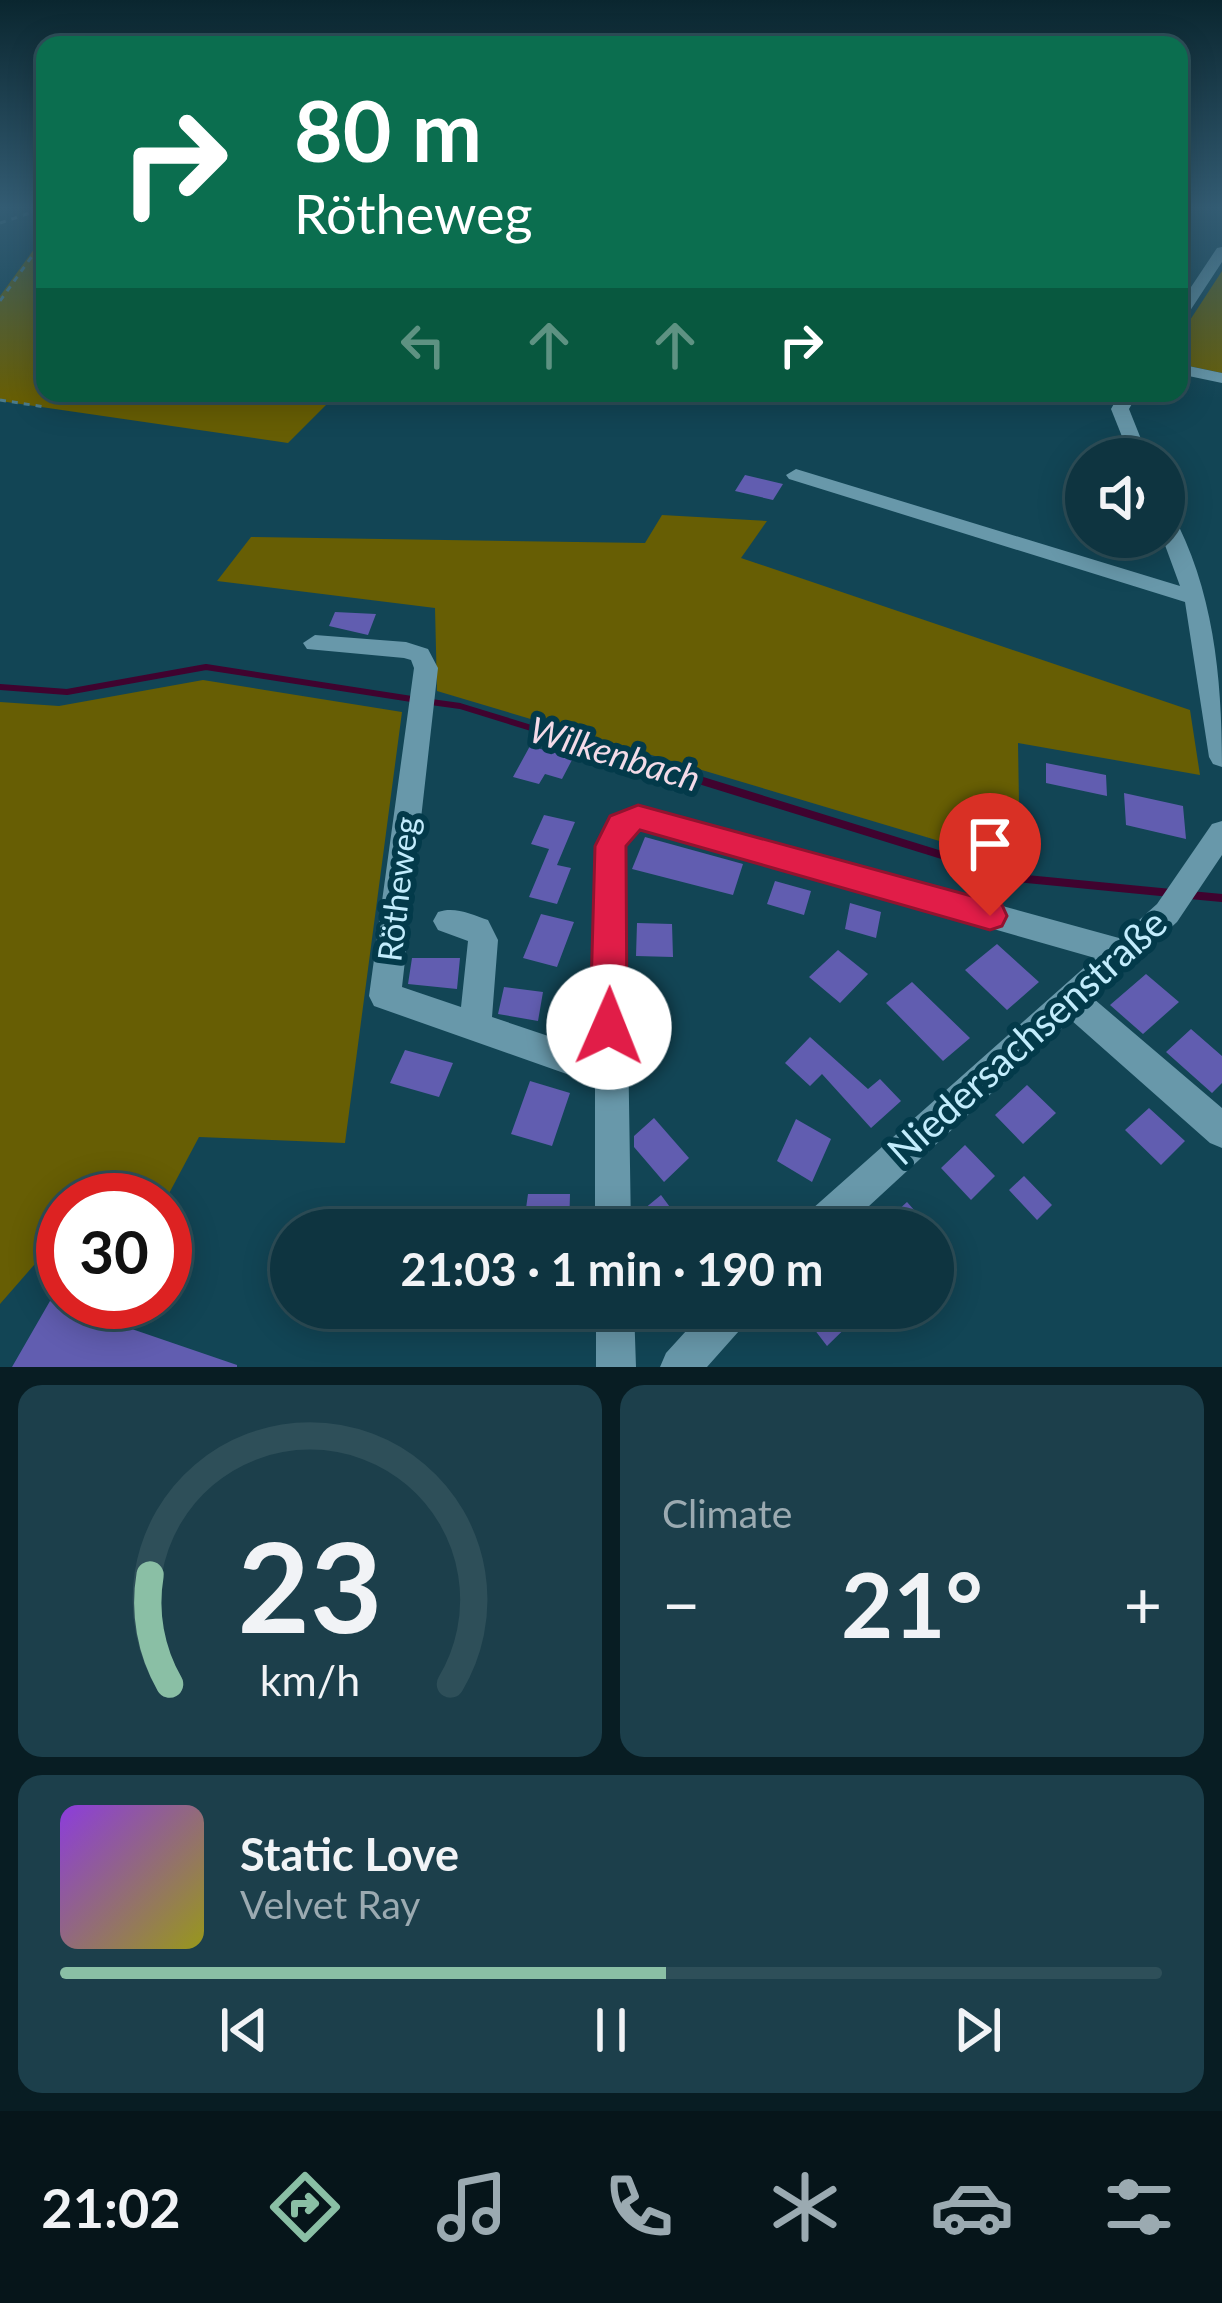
<!DOCTYPE html>
<html lang="en">
<head>
<meta charset="utf-8">
<style>
  :root { --surface:#0e3440; --page:#1c3f4b; --text:#f1f3f6; --muted:#9baab1; --line:#2e4f59; --accent:#8abfa5 }
  body { margin:0; font-family:Lato,sans-serif; background:var(--page); color:var(--text); height:100vh; display:flex; flex-direction:column; font-size:45px; white-space:nowrap }
  * { box-sizing:border-box; margin:0 }
  p { font-size:39px; color:var(--muted) }
  .icon { flex:none; width:66px; height:66px; fill:none; stroke:currentColor; stroke-width:2; stroke-linecap:round; stroke-linejoin:round }
  .map { position:relative; height:1367px; overflow:hidden }
  .panel { display:flex; flex-direction:column; gap:18px; padding:18px; background:#081d23; flex:1 }
  .panel>* { flex:none }
  .hud { position:absolute; left:36px; top:36px; width:1152px; height:366px; border-radius:24px; box-shadow:0 6px 30px #0003,0 0 0 3px var(--line); background:#0b6e4f; color:#fff; overflow:hidden }
  .controls { position:absolute; left:1065px; top:438px; display:grid; gap:24px }
  .controls a { display:grid; place-items:center; width:120px; height:120px; border-radius:50%; background:var(--surface); box-shadow:0 6px 30px #0003,0 0 0 3px var(--line); font-size:60px }
  .speed { position:absolute; left:36px; top:1173px; display:flex; gap:24px; font-size:60px; font-weight:700; text-align:center }
  .speed>* { display:grid; place-content:center; width:156px; height:156px; border-radius:50%; background:var(--surface); box-shadow:0 6px 30px #0003,0 0 0 3px var(--line); line-height:1 }
  .speed .limit { border:18px solid #d22; background:#fff; color:#111 }
  .pin { position:absolute; display:grid; place-items:center; width:102px; height:102px; color:#fff; margin:-123px -51px; border-radius:50% 50% 50% 0; rotate:-45deg; box-shadow:0 0 12px #0007 }
  .pin .icon { rotate:45deg }
  .me { position:absolute; width:132px; margin:-66px; rotate:1deg; stroke-linejoin:round; filter:drop-shadow(0 0 9px #0008) }
  .turn { display:flex; align-items:center; gap:42px; height:252px; padding:0 60px; font-size:54px }
  .turn .icon { width:156px; height:156px; stroke-width:2.5 }
  .turn b { display:block; font-size:84px; line-height:102px }
  .lanes { display:flex; align-items:center; height:114px; padding:0 60px; background:#0003; justify-content:center; gap:60px; direction:ltr }
  .lanes .off { opacity:.35 }
  .big { font-size:90px; font-weight:700; line-height:1.1 }
  .panel .widget { flex:1; display:flex; flex-direction:column; justify-content:center; gap:18px; min-width:0; padding:0 42px; border-radius:24px; background:var(--page) }
  .panel .dial { align-items:center; gap:0 }
  .dial svg { height:312px; overflow:visible; fill:none; stroke:var(--line); stroke-width:7; stroke-linecap:round; text-anchor:middle }
  .dial text { fill:var(--text); stroke:none }
  .song { display:flex; align-items:center; gap:36px }
  .cover { width:144px; height:144px; border-radius:18px; background:linear-gradient(135deg,hsl(270 70% 55%),hsl(60 70% 35%)) }
  .played { height:12px; border-radius:6px; background:linear-gradient(90deg,var(--accent) 55%,var(--line) 55%) }
  .keys { display:flex; justify-content:space-around; direction:ltr }
  .heat { display:flex; justify-content:space-between; align-items:center; font-size:66px; direction:ltr }
  .panel .tiles { flex:1; display:grid; gap:18px; grid-template-columns:1fr 1fr }
  .widget:last-child { grid-column:span 2 }
  .trip { position:absolute; left:270px; top:1209px; width:684px; height:120px; border-radius:60px; background:var(--surface); box-shadow:0 6px 30px #0003,0 0 0 3px var(--line); font-weight:700; line-height:120px; text-align:center }
  .tabs { display:flex; height:192px; justify-content:space-around; align-items:center; background:#06151a; color:var(--muted) }
  .tabs .icon { width:84px; height:84px }
  .tabs .on { color:var(--accent) }
  .tabs b { font-size:54px; color:var(--text) }
  .map>svg:first-child { display:block }
</style>
</head>
<body>
<div class="map">
<svg width="1222" height="1367" viewBox="0 0 1222 1367">
  <rect width="100%" height="100%" fill="#124555"/>
  <path fill="#675e04" d="M45,234V393H338L288,443L0,401V296Z
    M1222,271V373L1179,364V337Z
    M662,515L767,521L741,558L1190,710L1200,775L1018,743L1020,865L437,691L435,608L217,581L251,537L645,543Z
    M203,680L402,712L345,1143L199,1137L165,1201L63,1200V1262L41,1257L0,1304V702L59,706Z"/>
  <g fill="none" stroke-linecap="round" stroke-linejoin="round">
    <path stroke="#40032f" stroke-width="6" d="M0,687L67,692L206,667L418,700
      M431,702L460,706L580,743"/>
    <path stroke="#40032f" stroke-width="8" d="M570,740L1016,878L1171,893
      M1190,895L1222,898"/>
  </g>
  <path fill="#615db0" d="M745,475L783,484L773,500L735,491Z
    M335,612L376,614L368,635L329,626Z
    M530,746L573,758L562,779L545,774L539,784L513,777Z
    M1046,763L1106,775L1107,796L1046,783Z
    M1124,793L1183,806L1186,839L1126,825Z
    M544,815L575,822L557,865L571,868L557,904L529,897L549,849L531,844Z
    M645,837L743,864L733,895L632,869Z
    M775,881L811,891L804,915L767,904Z
    M850,903L881,912L876,938L845,929Z
    M541,914L574,922L557,967L523,958Z
    M637,923L672,924L673,957L636,956Z
    M997,944L1039,982L1007,1010L965,970Z
    M838,950L868,974L840,1003L809,977Z
    M412,958H460L457,989L408,984Z
    M1146,974L1179,1002L1143,1034L1110,1005Z
    M912,982L970,1038L943,1061L886,1003Z
    M504,987L543,992L538,1021L498,1014Z
    M1191,1029L1222,1056V1083L1212,1093L1166,1052Z
    M810,1037L868,1089L880,1079L901,1101L871,1128L822,1074L810,1086L785,1063Z
    M405,1050L453,1063L439,1097L390,1083Z
    M530,1081L570,1093L552,1146L511,1134Z
    M1027,1085L1056,1113L1023,1144L995,1115Z
    M1149,1108L1185,1141L1161,1165L1125,1130Z
    M654,1118L689,1158L664,1182L634,1147V1136Z
    M796,1119L831,1139L812,1182L777,1161Z
    M965,1145L995,1176L971,1200L941,1168Z
    M1024,1176L1052,1205L1037,1220L1009,1190Z
    M528,1194H570L569,1230H523Z
    M661,1195L687,1230H649L638,1214Z
    M907,1202L932,1230H876Z
    M50,1301L237,1365V1367H12Z
    M798,1308H866L827,1346Z"/>
  <g fill="none" stroke-linecap="round" stroke-linejoin="round">
    <path stroke="#4b7b8b" stroke-width="3" stroke-dasharray="6 6" stroke-linecap="butt" d="M0,223L45,208
      M0,301L45,238
      M0,400L45,407"/>
    <path fill="#6898aa" fill-rule="evenodd" d="M1222,247V262L1184,320L1179,322V305L1217,248Z
      M1179,364L1222,373V383L1179,374Z
      M1120,393H1138L1129,409L1149,459H1131L1111,409Z
      M796,469L1180,586L1162,537L1164,509L1171,511C1214,590 1222,678 1222,767L1213,764L1209,757L1185,602L789,479L786,475Z
      M315,635L406,642L428,649L438,668L402,987L461,1007L468,941L438,930L433,921L438,912C454,906 472,914 488,920L498,940L492,1017L596,1052L597,846C608,824 614,814 638,806L1119,938L1157,904L1212,824L1222,821V855L1177,922L1094,999L1222,1108V1148L1210,1143L1071,1020L843,1230H798L803,1217L1095,958L640,828L631,833L625,846L631,1230H595V1084L374,1006L369,996L414,668L411,660L404,658L307,649L303,643Z
      M596,1308H634L636,1367H596Z
      M707,1308H752L747,1322L707,1367H660L666,1353Z"/>
  </g>
  <linearGradient id="sky" x2="0" y2="1"><stop stop-color="#0a262f"/><stop offset="0.52" stop-color="#335c73"/><stop offset="1" stop-color="#335c73" stop-opacity="0"/></linearGradient>
  <rect width="1222" height="399" fill="url(#sky)"/>
  <path fill="#e11d48" stroke="#92132f" stroke-width="3" d="M638,805L990,901L1002,905L1007,916L1002,926L990,930L640,830L626,846L627,1027L622,1039L609,1045L596,1039L590,1027L595,846L610,816Z"/>
  <g text-anchor="middle" stroke-width="12" stroke-linejoin="round" paint-order="stroke">
    <g font-size="33" fill="#c2ecfc" stroke="#033a4a">
      <text transform="translate(398 889) rotate(-83)" y="12">Rötheweg</text>
    </g>
    <g font-size="36" font-style="italic" fill="#f3dbe8" stroke="#033a4a">
      <text transform="translate(615 754) rotate(17)" y="13">Wilkenbach</text>
    </g>
    <g font-size="39" fill="#c2ecfc" stroke="#033a4a">
      <text transform="translate(1027 1037) rotate(-42)" y="14">Niedersachsenstraße</text>
    </g>
  </g>
</svg>
<div class="controls">
<a><svg class="icon" aria-label="sound" viewBox="0 0 24 24"><path d="M4 9h4l5-4v14l-5-4H4zM17 9q2 3 0 6"/></svg></a>
</div>
<div class="speed"><div class="limit">30</div></div>
<div class="pin" style="left:990px;top:916px;background:#d93025"><svg class="icon" aria-label="arrive" viewBox="0 0 24 24"><path d="M6 21V4h12l-3 4 3 4H6"/></svg></div>
<svg class="me" style="left:609px;top:1027px" viewBox="-20 -20 40 40"><circle r="19" fill="#fff"/><path d="M0-13L10 11 0 6-10 11z" fill="#e11d48"/></svg>
<div class="trip">21:03 · 1 min · 190 m</div>
<div class="hud">
<div class="turn"><svg class="icon" aria-label="right" viewBox="0 0 24 24"><path d="M7 20v-9h11M14 6l5 5-5 5"/></svg><div><b>80 m</b>Rötheweg</div></div>
<div class="lanes"><svg class="icon off" aria-label="left" viewBox="0 0 24 24"><path d="M17 20v-9H6M10 6l-5 5 5 5"/></svg><svg class="icon off" aria-label="ahead" viewBox="0 0 24 24"><path d="M12 20V5M6 11l6-6 6 6"/></svg><svg class="icon off" aria-label="ahead" viewBox="0 0 24 24"><path d="M12 20V5M6 11l6-6 6 6"/></svg><svg class="icon" aria-label="right" viewBox="0 0 24 24"><path d="M7 20v-9h11M14 6l5 5-5 5"/></svg></div>
</div>
</div>
<section class="panel">
<div class="tiles">
<div class="widget dial"><svg viewBox="0 0 100 80">
<path d="M14 69A42 42 0 1 1 86 69"/>
<path d="M14 69A42 42 0 0 1 9 41" stroke="#8abfa5"/>
<text x="50" y="56" font-size="32" font-weight="700">23</text>
<text x="50" y="72" font-size="11">km/h</text>
</svg></div>
<div class="widget"><p>Climate</p>
<div class="heat"><a>−</a><b class="big">21°</b><a>+</a></div>
</div>
<div class="widget">
<div class="song"><i class="cover"></i><div><b>Static Love</b><p>Velvet Ray</p></div></div>
<div class="played"></div>
<div class="keys"><svg class="icon" aria-label="previous" viewBox="0 0 24 24"><path d="M18 5L8 12l10 7zM5 5v14"/></svg><svg class="icon" aria-label="pause" viewBox="0 0 24 24"><path d="M8 5v14M16 5v14"/></svg><svg class="icon" aria-label="next" viewBox="0 0 24 24"><path d="M6 5l10 7-10 7zM19 5v14"/></svg></div>
</div>
</div>
</section>
<nav class="tabs">
<b>21:02</b>
<svg class="icon on" aria-label="directions" viewBox="0 0 24 24"><path d="M12 3l9 9-9 9-9-9zM9 14v-3h6M13 9l2 2-2 2"/></svg>
<svg class="icon" aria-label="music" viewBox="0 0 24 24"><path d="M9 18V5l10-2v13"/><circle cx="6" cy="18" r="3"/><circle cx="16" cy="16" r="3"/></svg>
<svg class="icon" aria-label="phone" viewBox="0 0 24 24"><path d="M5 4h4l2 5-3 2q2 4 5 5l2-3 5 2v4C11 20 4 13 5 4z"/></svg>
<svg class="icon" aria-label="climate" viewBox="0 0 24 24"><path d="M12 3v18M4 7l16 10M4 17L20 7"/></svg>
<svg class="icon" aria-label="car" viewBox="0 0 24 24"><path d="M5 17H2v-5l4-1 3-4h7l3 4 3 1v5h-3M9 17h6M6 11h13"/><circle cx="7" cy="17" r="2"/><circle cx="17" cy="17" r="2"/></svg>
<svg class="icon" aria-label="filters" viewBox="0 0 24 24"><path d="M4 7h16M4 17h16"/><circle cx="9" cy="7" r="2"/><circle cx="15" cy="17" r="2"/></svg>
</nav>
</body>
</html>
